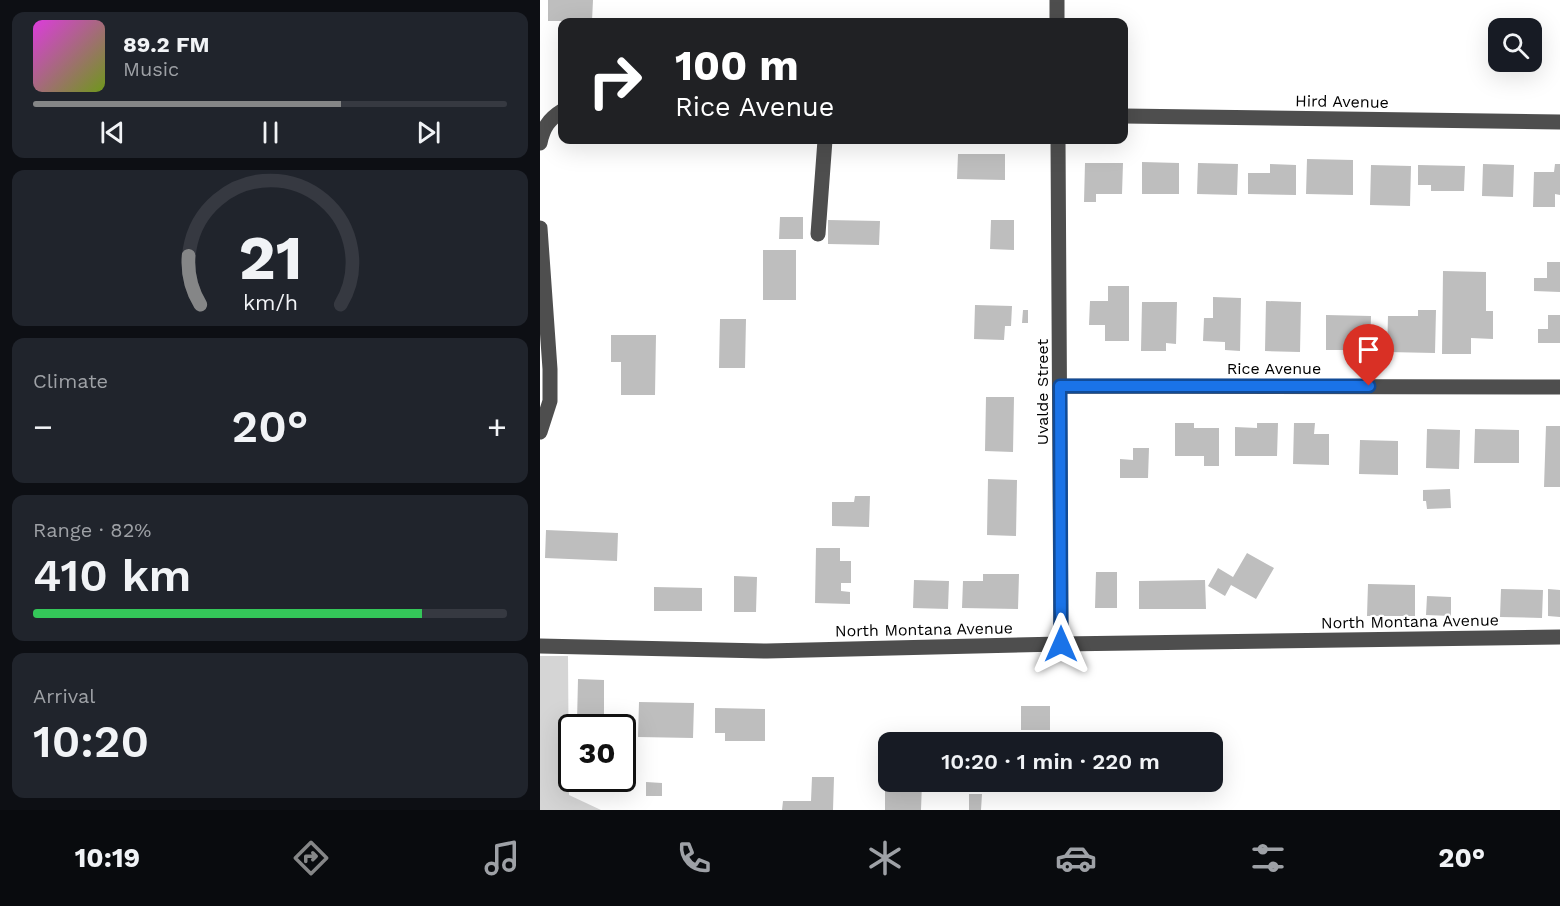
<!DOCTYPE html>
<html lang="en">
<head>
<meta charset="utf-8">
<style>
  :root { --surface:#171b24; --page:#20242c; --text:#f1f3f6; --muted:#9ea1a6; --line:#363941; --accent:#858687 }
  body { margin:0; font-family:"Work Sans",sans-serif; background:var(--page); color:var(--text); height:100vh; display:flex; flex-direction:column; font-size:22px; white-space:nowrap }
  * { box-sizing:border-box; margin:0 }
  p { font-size:20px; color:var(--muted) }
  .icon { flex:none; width:33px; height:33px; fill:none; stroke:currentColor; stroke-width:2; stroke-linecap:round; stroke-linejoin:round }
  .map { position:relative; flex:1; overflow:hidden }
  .sheet { display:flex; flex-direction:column; gap:12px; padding:12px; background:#0d0f14; width:540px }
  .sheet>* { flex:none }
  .guide { position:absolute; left:18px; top:18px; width:570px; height:126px; border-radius:12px; box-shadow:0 6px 24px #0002; background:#202124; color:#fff; overflow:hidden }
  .controls { position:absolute; left:948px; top:18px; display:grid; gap:12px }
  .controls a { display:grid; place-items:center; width:54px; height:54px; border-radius:12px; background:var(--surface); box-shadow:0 6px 24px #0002; font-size:30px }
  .speed { position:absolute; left:18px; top:714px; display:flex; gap:12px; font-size:30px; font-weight:700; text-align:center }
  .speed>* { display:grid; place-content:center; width:78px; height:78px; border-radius:50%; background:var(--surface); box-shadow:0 6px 24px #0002; line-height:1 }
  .speed .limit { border:3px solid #111; border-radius:9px; background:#fff; color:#111 }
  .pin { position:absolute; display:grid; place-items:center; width:51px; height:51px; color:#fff; margin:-62px -26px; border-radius:50% 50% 50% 0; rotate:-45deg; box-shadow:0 0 6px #0007 }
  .pin .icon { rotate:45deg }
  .me { position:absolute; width:66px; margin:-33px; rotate:0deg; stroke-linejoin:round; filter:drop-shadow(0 0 4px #0008) }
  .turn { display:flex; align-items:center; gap:21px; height:126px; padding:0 18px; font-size:27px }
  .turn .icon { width:78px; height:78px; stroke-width:2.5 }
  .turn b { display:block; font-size:42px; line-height:51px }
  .big { font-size:45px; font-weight:600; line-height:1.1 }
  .sheet .card { flex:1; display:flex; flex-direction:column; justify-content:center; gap:9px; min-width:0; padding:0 21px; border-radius:12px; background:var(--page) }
  .sheet .dial { align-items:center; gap:0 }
  .dial svg { height:156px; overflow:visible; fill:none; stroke:var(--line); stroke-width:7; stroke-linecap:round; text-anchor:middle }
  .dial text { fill:var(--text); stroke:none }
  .song { display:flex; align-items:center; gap:18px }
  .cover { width:72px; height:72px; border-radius:9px; background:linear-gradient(135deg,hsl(300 70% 55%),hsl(80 70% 35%)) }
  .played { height:6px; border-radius:3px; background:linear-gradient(90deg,var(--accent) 65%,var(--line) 65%) }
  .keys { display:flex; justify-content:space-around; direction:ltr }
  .heat { display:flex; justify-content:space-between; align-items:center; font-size:33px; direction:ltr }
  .charge { height:9px; border-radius:4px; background:linear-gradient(90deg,#34c759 82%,var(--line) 0) }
  .trip { position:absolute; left:338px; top:732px; width:345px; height:60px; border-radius:12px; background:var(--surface); box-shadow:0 6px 24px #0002; font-weight:600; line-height:60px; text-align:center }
  .tabs { display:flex; height:96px; justify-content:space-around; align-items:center; background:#090b0e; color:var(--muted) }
  .tabs .icon { width:42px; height:42px }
  .tabs .selected { color:var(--accent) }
  .tabs b { font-size:27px; color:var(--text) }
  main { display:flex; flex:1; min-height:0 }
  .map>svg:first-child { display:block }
</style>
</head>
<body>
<main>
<section class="sheet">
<div class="card">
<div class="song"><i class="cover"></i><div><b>89.2 FM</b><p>Music</p></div></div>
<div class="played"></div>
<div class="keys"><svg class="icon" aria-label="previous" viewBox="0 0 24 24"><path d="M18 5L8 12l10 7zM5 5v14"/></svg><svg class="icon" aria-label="pause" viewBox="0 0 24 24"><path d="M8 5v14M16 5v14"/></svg><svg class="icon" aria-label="next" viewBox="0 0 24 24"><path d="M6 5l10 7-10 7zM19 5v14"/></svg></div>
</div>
<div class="card dial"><svg viewBox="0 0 100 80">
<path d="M14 69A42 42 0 1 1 86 69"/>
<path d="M14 69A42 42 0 0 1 8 44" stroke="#858687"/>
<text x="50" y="56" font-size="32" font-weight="700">21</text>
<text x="50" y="72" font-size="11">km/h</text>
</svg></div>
<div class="card"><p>Climate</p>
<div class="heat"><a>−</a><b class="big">20°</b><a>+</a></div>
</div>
<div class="card"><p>Range · 82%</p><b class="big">410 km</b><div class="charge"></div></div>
<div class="card"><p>Arrival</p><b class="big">10:20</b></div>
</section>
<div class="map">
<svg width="1020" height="810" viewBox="0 0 1020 810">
  <rect width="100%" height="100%" fill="#fff"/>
  <path fill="#d5d5d5" d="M0,656H28L29,795L61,810H0Z"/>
  <path fill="#bebebe" d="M8,0H53L52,21H8Z
    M418,154H465V180L417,179Z
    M767,159L813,160V195L766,194Z
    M602,162L639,163V194H602Z
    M545,163H583L582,194H556V202H544Z
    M658,163L698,164L697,195L657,194Z
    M730,164L756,165V195L708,194V173H730Z
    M943,164L974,165L973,197L942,196Z
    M1015,164H1020V195L1015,194V207H993L994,172H1014Z
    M831,165L871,166L870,206L830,205Z
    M878,165L925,166L924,191H891V185H878Z
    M240,217H263V239H239Z
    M288,220L340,221L339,245L288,244Z
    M451,220H474V250L450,249Z
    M223,250H256V300H223Z
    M1007,262H1020V292L994,291V278H1007Z
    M903,271L946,272V311H953V339L931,338V354H902Z
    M568,286H589V341H565V325H549L550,301H568Z
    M673,297L701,298L700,351L685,350V342L663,341L664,318H673Z
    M726,301L761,302L760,352L725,351Z
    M602,302H637L636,344L626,343V351H601Z
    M435,305L472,306L471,326H465L464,340L434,339Z
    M483,310H488V323H482Z
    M878,310H896L895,353L847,352L848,316H878Z
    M786,315L831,316L830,350H786Z
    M1008,315H1020V343H998V329H1008Z
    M180,319H206L205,368H179Z
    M71,335H116L115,395H81V362H71Z
    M446,397H474L473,452L445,451Z
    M635,423H654V428H679V466H664V456H635Z
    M717,423H738L737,456H695V427L717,428Z
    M754,423H775L774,434H789V465L753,464Z
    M1006,426H1020V487H1004Z
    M887,429L920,430L919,469L886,468Z
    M935,429L979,430V463H934Z
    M820,440L858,441V475L819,474Z
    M593,448H609L608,478H580V459L593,460Z
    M448,479L477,480L476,536L447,535Z
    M910,489L911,508L887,509L886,501H883V490Z
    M315,496H330L329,527L292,526V502H314Z
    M6,530L78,533L77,561L5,558Z
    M276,548H300V561H311V583H301V591L310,592V604L275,603Z
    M707,553L734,568L716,599L691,585L685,596L668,586L678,568L693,577Z
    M556,572H577V608H555Z
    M443,574H479L478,609L422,608L423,581H443Z
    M194,576L217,577L216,612H194Z
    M374,580L409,581L408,609L373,608Z
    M665,580L666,609H599V581Z
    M828,584L875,585V616H827Z
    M114,587L162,588V611H114Z
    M961,589L1003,590L1002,618L960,617Z
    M1008,589L1020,590V617L1008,616Z
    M887,596L911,597V616L886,615Z
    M38,679L64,680V723L37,722Z
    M99,702L154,703L153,738L98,737Z
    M481,706H510V730H481Z
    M175,708L225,709V741H185V733H175Z
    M272,777H294L293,810H242L243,801H271Z
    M106,782L122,783V796H106Z
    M345,782H382L381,810H345Z
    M429,794H442L441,810H429Z"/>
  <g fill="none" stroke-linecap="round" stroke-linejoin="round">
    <path stroke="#4e4e4e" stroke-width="15" d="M517,0V22
      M584,116L1020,122
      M518,140L521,644
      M0,143C3,128 9,119 22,111
      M0,228L10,369V401L0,432
      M278,234L285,140
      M520,386L1020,387
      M0,646L227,651L521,644L1020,637"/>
  </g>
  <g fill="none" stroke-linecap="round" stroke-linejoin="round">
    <g stroke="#114b97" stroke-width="15">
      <path id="route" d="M521,644L520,386H829"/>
    </g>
    <use href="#route" stroke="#1a73e8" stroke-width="10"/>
  </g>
  <g text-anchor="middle" stroke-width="4.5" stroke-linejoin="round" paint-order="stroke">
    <g font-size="16" fill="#000" stroke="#fff">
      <text transform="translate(802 101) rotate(1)" y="6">Hird Avenue</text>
      <text x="734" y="374">Rice Avenue</text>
      <text transform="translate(502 392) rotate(-90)" y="6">Uvalde Street</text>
      <text transform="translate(870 621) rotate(-1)" y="6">North Montana Avenue</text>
      <text transform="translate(384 629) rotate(-1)" y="6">North Montana Avenue</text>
    </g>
  </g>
</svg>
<div class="controls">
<a><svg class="icon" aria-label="search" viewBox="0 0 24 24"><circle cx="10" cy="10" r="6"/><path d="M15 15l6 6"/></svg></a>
</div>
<div class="speed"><div class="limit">30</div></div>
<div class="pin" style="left:829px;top:386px;background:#d93025"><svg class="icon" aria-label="arrive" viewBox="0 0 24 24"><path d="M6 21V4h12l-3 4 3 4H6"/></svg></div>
<svg class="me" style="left:521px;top:644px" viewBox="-20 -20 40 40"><path d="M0-17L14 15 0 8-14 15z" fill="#1a73e8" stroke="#fff" stroke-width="4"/></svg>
<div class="trip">10:20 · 1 min · 220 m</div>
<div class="guide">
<div class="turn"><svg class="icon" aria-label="right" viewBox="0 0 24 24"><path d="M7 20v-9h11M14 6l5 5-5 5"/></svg><div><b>100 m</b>Rice Avenue</div></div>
</div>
</div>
</main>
<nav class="tabs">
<b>10:19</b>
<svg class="icon selected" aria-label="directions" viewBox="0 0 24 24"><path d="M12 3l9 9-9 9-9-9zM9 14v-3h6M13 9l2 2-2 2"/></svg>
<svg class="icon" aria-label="music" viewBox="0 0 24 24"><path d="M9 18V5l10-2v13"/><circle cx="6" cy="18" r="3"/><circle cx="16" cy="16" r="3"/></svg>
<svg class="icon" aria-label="phone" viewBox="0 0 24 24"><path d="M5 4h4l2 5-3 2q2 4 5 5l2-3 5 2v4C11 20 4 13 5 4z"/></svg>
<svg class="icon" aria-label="climate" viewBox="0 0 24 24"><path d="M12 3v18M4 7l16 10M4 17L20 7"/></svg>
<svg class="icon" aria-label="car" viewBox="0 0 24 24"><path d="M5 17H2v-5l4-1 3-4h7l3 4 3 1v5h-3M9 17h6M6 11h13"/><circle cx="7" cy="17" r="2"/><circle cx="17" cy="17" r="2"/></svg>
<svg class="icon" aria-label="filters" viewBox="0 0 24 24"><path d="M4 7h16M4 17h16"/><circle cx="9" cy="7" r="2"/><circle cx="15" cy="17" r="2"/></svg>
<b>20°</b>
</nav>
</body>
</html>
